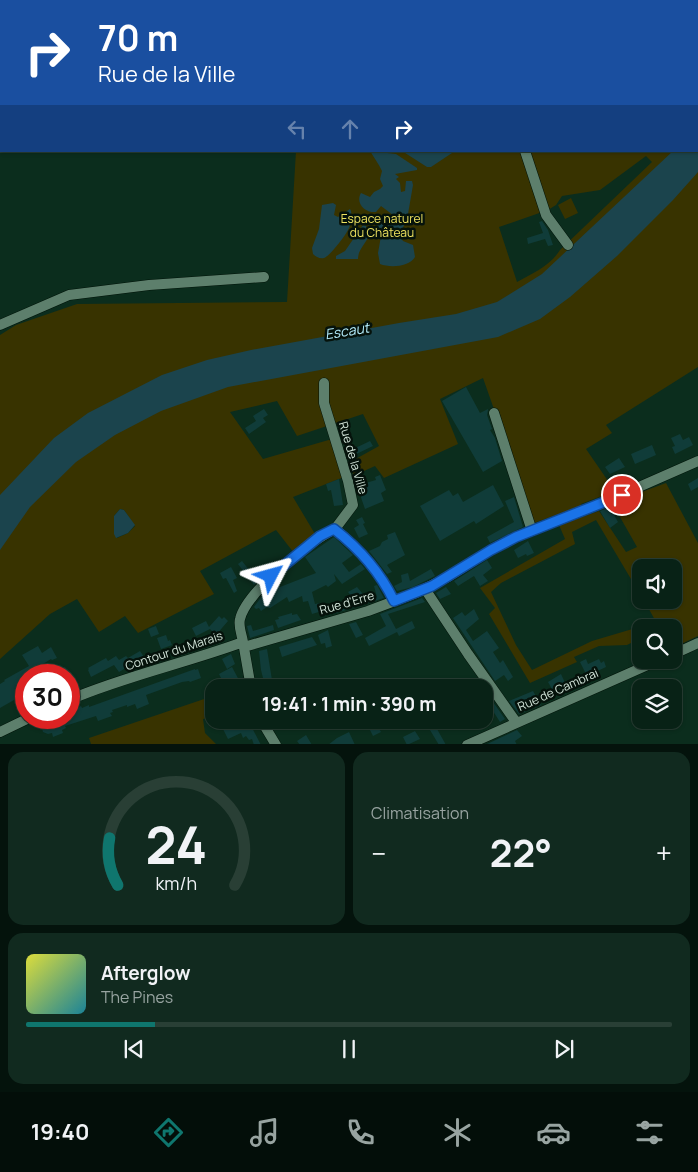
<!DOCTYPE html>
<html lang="fr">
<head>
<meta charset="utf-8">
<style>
  :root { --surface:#082216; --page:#112a1f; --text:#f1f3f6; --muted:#98a4a1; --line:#293f35; --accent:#0f766e }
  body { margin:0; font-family:Manrope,sans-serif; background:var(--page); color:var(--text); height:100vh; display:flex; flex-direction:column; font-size:19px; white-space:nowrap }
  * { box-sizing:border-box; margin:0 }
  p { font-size:16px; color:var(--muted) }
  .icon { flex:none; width:28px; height:28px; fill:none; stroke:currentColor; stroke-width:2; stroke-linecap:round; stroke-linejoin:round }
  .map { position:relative; height:744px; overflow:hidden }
  .drawer { display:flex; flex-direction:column; gap:8px; padding:8px; background:#04130c; flex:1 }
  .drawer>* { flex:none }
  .banner { position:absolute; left:0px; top:0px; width:699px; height:152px; box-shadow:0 1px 4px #0004,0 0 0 1px var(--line); background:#1a4fa0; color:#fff; overflow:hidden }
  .tools { position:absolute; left:632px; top:559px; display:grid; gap:10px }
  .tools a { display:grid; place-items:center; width:50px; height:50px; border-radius:10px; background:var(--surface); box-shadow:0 1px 4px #0004,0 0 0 1px var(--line); font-size:25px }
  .speed { position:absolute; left:15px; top:664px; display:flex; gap:10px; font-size:25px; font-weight:700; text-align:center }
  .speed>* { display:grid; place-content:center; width:65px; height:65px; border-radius:50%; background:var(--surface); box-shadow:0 1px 4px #0004,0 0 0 1px var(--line); line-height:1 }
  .speed .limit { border:8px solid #d22; background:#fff; color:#111 }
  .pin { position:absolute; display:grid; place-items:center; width:42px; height:42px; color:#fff; margin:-21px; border:2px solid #fff; border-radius:50%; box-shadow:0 1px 5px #0007 }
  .me { position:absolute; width:55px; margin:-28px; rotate:51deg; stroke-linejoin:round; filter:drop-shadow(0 0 4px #0008) }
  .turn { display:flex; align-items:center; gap:18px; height:105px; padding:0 15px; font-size:22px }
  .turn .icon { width:65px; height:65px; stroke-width:2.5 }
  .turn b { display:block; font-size:35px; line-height:42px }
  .lanes { display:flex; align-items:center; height:48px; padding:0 15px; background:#0003; justify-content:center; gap:25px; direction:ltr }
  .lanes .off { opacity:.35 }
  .big { font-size:38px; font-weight:700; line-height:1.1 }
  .drawer .card { flex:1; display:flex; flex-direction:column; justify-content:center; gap:8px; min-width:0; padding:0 18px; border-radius:15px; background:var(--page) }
  .drawer .dial { align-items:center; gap:0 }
  .dial svg { height:130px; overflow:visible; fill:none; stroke:var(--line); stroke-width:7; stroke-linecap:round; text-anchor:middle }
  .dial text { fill:var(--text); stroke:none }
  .song { display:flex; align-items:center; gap:15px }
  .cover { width:60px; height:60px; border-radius:8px; background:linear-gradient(135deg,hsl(60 70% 55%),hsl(190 70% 35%)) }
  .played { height:5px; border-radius:2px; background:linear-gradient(90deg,var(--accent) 20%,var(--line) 20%) }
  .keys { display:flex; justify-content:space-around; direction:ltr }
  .heat { display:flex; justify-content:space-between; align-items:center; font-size:28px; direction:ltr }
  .drawer .tiles { flex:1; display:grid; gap:8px; grid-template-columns:1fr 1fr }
  .card:last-child { grid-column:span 2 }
  .trip { position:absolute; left:205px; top:679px; width:288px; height:50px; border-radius:15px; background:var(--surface); box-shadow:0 1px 4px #0004,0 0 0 1px var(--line); font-weight:700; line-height:50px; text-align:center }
  .tabs { display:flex; height:80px; justify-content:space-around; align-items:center; background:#030e09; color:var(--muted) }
  .tabs .icon { width:35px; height:35px }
  .tabs .current { color:var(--accent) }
  .tabs b { font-size:22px; color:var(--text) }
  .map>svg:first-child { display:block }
</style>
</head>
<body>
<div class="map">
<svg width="698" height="745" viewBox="0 0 698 745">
  <rect width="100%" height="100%" fill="#0b2d1d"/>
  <path fill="#383300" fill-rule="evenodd" d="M0,0H193L1,1L0,121Z
    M240,0H698V367L606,425L612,433L586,449L615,491L581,504V506L534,523L483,378L440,399L458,444L384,478L375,466L353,476L352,461L379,446L363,414L297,436L277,401L230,412L263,459L332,439L344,477L293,497L315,534L294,553L276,530L200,571L214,594L138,633L125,616L99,632L77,599L50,614L0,659V335L16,325L77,304L287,302L296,151H698V1ZM646,156L652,162L560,250C550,266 533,273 517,282L499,227L548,210L556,205L562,196L600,190ZM120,509L124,510L135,526L128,533L117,538L114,531V516Z
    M571,198L578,213L565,219L558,205Z
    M666,483L698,543V636L679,645L674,637V628H641V638L627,645L599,646L574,657L577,662L530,683L489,614L495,608L480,588L565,539L559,525L599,511L626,552L637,547L612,503ZM596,520L641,596V568H674V600H644L656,622L592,641L532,670L516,645L491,592L501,583L575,544L572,532Z
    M210,697L214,717L203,719L205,733L216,744H91L89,738Z"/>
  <path fill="#1b444d" d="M698,128V172L673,200L617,256L570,297L540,319L498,337L228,387L161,411L115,435L76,462L30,507L0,550V495L54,438L88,413L162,375L207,360L251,350L399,323L456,314L497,302L542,274L673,151H698Z
    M370,151L396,154L417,168V170L395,174L399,177L396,179L400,183L401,192L405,191L406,181H412L413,185L408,214L400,236L403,241L413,245L415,257C409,267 390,268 380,264L378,253L381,236L376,221L381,218L389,221L393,215L381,206L376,212C365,213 355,203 361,193L370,197L374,192L380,189L383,186L380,179L382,171C379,164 374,158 370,151Z
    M402,151H455L431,167H427Z
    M333,203L336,205L334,215L338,217L350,209L351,211C352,217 351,225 348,230C345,236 330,256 324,258C320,259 316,257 313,254L312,248L319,229L322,205Z
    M363,225L366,226L369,235C366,244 358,249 358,259H336V256L345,251Z
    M120,509L124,510L135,525L128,533L116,538L114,534V516Z"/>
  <path fill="#103c39" d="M542,221L548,230L553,245L548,246L545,239L528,244L527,238L543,233L539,222Z
    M466,387L480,413L488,409V410L487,415L492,429L490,430L495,438L502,461L483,472L442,401Z
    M264,409L268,415L263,418L266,422L249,434L245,428L256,421L253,416Z
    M680,434L683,440L689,437L693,445L675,454L672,447L675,446L671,438Z
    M370,441L373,446L350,457L347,452Z
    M652,445L656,455L635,464L631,454Z
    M619,458L625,467L610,474L605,467Z
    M380,475L386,490L381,493L384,501L365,509L358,489L363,487L362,484L376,480L375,477Z
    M698,478V487L691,491L688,484Z
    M339,479L343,505L334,506L331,490L328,491L326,484Z
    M493,485L504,506L476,524L474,521L440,541L420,506L449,490L453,496L458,493L463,502Z
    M514,497L523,527L490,543L487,537L514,522L505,501Z
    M613,506L617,514L614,515L618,522L610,528L600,511Z
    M362,517L365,523L363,524L368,534L359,538L354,528L359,525L356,520Z
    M395,532L405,555L387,565L392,572L387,574L369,551L380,546L382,542L388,539L387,535Z
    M334,537L353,555L342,563L349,572L361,564L365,569L342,584L334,574L336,581L328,587L326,585L312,592L315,604L320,603L322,611L312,614L308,601L303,602L302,596L289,602L287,597L270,608L267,607L261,611L259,608L256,609L254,607L262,596L279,585L280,587L316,573L305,557Z
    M528,541L534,553L527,556L526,554L518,558L514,550Z
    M487,560L492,568L483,575L488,581L480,586L474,576L458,586L454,581Z
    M242,561L258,581L254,585L238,564Z
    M231,567L237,578L233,580L237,591L234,593L226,578L223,579L220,573Z
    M431,569L435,576L413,587L397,591L394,586L402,582L401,575L408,573L410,581Z
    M377,585L384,598L333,614L331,606L342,603L343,606L357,603L348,592L357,587L368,600L377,597L374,586Z
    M446,587L451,594L440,599L436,593Z
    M422,598L425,602L388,614L396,629L412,621L415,628L399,636L397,632L369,646L365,638L386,626L380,614Z
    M474,609L479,619L466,630L473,641L487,631L499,648L493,652L500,663L503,660L513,677L508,681L504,675L495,681L453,618L462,612L465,616Z
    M292,613V615L297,614L301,620L278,628L275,620L279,619L278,617Z
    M219,616L222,619L224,617L228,621L216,635L210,629L196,636L192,628L206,621L209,627Z
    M356,622L363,635L356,638L349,624Z
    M251,625L253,631L273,625L274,630L250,638L247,626Z
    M156,626L159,634L151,637L148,629Z
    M328,630L332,646L326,648L325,643L321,644L318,635Z
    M166,635L168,641L170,640L172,645L161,649L157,638Z
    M312,637L317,645L282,657L279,647Z
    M38,646L42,653L51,647L57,658L52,660L51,659L38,667L43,675H26V707L21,696L0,708V684L5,681L4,680L29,666L22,655Z
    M267,649L272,680L264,682L261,670L259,651Z
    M140,651L144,657L119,672L114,665L91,677L88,670L89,669L88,668L106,658L108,661L116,656L119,660L126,656L128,658Z
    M231,654L235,664L227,669L222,659Z
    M586,659L588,664L599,659L601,663L604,661L606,667L587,676L580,662Z
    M65,667L76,688L69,691V675H61L58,671Z
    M232,667L240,682L236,684L237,688H226L219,674Z
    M195,669V670L198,669L201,678L190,682L189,681L182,682L146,695L149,704L137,709L135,704L127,707V705L112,710L113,712L110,713L112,716L98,721L96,716L65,726L66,728L62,730L63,733L53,737L52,733L48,734L43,732L41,724L61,718H69V713L75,710V709L81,706L82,708L89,705V707Z
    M561,674L566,685L553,691L548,682Z
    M533,691L541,705L519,714L509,701Z
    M486,692L505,719L500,722L484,697V694Z
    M225,720H248L261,745H254L252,739L249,740L246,736L243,738L241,733L228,739L220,723Z
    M365,720H374L381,732L373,736Z
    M424,720H432L446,745H439Z
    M517,730L522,736L515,741L517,745H485Z
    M415,731L420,739L407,745L403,737Z
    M349,732L355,745H328L337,738Z
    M306,735L312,745H300L297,741Z"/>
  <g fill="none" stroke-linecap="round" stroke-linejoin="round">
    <g stroke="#001409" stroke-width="11">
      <path id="minor" d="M492,0V1
        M525,151L546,215L568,245
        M0,325L69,295L149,285L264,277
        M324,383V403L348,481L353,505L335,529C360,549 380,572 394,601
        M494,413L532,531
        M425,589L468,654L516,722
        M243,642C242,635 238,626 240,619C247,591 309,542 335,529
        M244,647L368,611L416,593L448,577L491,550L516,537L607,501L698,461
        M674,654L698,643
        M69,700C125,676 186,663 243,642L251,688
        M261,720L276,745
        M0,732L29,718
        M467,745L659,660"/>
    </g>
    <use href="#minor" stroke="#5d7f6c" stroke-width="10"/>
  </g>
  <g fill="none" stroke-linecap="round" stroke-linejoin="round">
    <g stroke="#114b97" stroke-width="12">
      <path id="route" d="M271,576L320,536L334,529C360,549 380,572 394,601L432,586L491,550L516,537L622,495"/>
    </g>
    <use href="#route" stroke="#1a73e8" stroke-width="9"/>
  </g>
  <g text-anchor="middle" stroke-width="5" stroke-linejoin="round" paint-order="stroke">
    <g font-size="12" fill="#ede15f" stroke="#05120b">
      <text x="382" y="223">Espace naturel<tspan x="382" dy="14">du Château</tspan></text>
    </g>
    <g font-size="12" fill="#d2e4d9" stroke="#05120b">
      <text transform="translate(353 458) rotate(74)" y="4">Rue de la Ville</text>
      <text transform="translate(347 603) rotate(-16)" y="4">Rue d'Erre</text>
      <text transform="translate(174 651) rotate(-18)" y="4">Contour du Marais</text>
      <text transform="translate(558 690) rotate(-24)" y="4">Rue de Cambrai</text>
    </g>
    <g font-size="14" font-style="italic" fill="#b2eaf9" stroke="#05120b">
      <text transform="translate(347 331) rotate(-9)" y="5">Escaut</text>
    </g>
  </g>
</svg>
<div class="tools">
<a><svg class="icon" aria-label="sound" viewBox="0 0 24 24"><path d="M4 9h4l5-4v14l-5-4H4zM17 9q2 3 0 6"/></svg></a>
<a><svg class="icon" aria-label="search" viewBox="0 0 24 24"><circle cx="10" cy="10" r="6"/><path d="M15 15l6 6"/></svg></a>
<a><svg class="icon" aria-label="layers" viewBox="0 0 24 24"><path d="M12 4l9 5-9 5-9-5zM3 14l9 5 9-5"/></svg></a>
</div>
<div class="speed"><div class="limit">30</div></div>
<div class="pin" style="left:622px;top:495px;background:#d93025"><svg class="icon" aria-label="arrive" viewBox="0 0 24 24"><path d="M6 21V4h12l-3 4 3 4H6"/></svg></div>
<svg class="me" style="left:271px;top:576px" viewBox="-20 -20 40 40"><path d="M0-17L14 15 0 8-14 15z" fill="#1a73e8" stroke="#fff" stroke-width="4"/></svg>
<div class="trip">19:41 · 1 min · 390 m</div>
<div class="banner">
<div class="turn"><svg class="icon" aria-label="right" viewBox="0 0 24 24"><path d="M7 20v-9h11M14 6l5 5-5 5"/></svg><div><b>70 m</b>Rue de la Ville</div></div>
<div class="lanes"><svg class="icon off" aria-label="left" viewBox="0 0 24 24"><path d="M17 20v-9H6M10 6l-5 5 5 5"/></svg><svg class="icon off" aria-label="ahead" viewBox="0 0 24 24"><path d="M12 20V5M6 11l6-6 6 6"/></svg><svg class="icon" aria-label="right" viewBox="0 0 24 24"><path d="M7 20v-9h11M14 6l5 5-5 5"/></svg></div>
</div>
</div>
<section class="drawer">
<div class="tiles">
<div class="card dial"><svg viewBox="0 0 100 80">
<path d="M14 69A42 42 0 1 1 86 69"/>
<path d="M14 69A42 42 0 0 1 9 40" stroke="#0f766e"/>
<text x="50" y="56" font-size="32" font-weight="700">24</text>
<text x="50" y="72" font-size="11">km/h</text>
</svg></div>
<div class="card"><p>Climatisation</p>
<div class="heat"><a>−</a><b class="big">22°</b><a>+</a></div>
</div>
<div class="card">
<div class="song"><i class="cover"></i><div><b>Afterglow</b><p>The Pines</p></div></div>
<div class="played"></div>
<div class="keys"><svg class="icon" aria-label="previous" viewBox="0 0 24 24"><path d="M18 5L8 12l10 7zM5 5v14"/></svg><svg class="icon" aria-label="pause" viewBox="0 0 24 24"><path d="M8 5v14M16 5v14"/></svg><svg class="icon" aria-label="next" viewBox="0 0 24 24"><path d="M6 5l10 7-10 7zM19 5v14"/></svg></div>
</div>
</div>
</section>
<nav class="tabs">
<b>19:40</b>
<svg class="icon current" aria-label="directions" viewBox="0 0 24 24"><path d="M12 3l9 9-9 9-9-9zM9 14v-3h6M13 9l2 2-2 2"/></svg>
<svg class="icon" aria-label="music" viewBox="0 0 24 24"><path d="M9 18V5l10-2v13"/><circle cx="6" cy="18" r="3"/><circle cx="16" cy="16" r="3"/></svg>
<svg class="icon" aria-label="phone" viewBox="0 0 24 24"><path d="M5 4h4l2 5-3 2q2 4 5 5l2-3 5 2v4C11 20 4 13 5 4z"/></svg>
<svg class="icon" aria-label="climate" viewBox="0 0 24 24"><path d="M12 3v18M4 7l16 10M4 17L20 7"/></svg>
<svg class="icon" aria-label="car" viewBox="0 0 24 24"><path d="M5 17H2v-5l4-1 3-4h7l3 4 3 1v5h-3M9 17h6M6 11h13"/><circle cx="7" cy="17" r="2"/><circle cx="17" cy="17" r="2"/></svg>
<svg class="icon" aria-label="filters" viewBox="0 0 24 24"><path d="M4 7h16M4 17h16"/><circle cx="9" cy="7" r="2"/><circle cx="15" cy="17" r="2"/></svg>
</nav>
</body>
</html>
